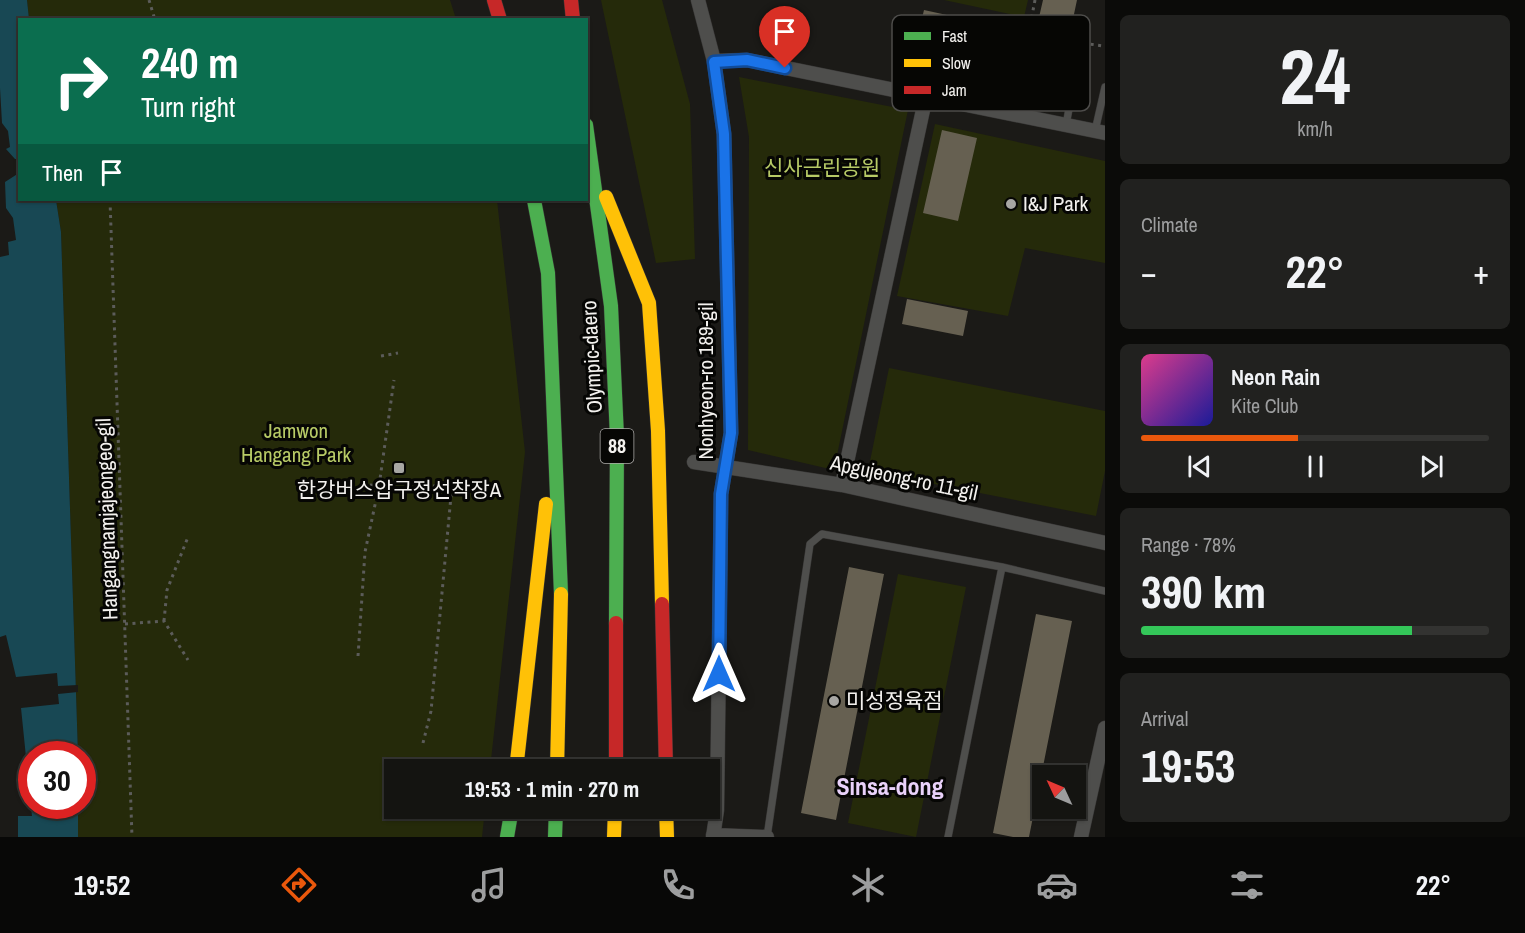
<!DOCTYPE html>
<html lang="en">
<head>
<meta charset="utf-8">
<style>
  :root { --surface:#141411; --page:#21211f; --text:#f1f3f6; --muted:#9d9e9f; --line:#333331; --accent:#ea580c }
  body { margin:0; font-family:"Archivo Narrow","Noto Sans KR",sans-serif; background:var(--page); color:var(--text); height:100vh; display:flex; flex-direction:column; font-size:22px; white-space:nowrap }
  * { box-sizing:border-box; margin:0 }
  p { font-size:20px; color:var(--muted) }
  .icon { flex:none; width:33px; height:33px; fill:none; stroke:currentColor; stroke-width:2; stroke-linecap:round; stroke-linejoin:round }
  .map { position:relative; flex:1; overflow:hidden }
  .side { display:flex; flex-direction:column; gap:15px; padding:15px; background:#0b0b09; width:420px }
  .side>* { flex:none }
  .top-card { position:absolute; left:18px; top:18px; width:570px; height:183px; border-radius:0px; box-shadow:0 2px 4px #0004,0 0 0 2px var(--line); background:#0b6e4f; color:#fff; overflow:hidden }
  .needle { width:39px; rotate:314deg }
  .buttons { position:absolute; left:1032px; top:765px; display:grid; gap:12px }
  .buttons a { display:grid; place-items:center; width:54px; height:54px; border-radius:0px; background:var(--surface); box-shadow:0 2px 4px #0004,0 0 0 2px var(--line); font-size:30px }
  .speed { position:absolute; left:18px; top:741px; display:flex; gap:12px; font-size:30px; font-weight:700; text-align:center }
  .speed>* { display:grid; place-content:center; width:78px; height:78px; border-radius:50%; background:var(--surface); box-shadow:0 2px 4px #0004,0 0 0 2px var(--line); line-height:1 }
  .speed .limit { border:9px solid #d22; background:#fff; color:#111 }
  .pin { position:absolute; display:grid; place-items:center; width:51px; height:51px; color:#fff; margin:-62px -26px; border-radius:50% 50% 50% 0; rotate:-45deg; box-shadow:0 0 6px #0007 }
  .pin .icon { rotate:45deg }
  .me { position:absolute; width:66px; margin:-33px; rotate:0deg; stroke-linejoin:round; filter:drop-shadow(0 0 4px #0008) }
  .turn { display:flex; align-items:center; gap:21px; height:126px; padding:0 24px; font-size:27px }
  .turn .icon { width:78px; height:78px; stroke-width:2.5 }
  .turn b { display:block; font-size:42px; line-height:51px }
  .then { display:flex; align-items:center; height:57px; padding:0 24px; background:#0003; gap:12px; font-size:22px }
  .big { font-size:45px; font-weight:800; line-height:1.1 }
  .side .tile { flex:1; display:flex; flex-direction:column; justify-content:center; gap:9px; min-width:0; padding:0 21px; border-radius:9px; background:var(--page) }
  .side .dial { align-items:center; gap:0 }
  .dial b { font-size:78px; line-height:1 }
  .song { display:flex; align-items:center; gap:18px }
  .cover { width:72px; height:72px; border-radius:9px; background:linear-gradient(135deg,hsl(330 70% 55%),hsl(240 70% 35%)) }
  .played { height:6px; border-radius:3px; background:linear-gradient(90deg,var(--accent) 45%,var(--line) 45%) }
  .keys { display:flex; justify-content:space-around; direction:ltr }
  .heat { display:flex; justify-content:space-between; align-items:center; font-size:33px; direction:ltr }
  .charge { height:9px; border-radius:4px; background:linear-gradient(90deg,#34c759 78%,var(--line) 0) }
  .trip { position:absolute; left:384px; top:759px; width:336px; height:60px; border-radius:0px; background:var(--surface); box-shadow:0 2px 4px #0004,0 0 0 2px var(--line); font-weight:800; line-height:60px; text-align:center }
  .menu { display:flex; height:96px; justify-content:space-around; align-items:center; background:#080807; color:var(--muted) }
  .menu .icon { width:42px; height:42px }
  .menu .active { color:var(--accent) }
  .menu b { font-size:27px; color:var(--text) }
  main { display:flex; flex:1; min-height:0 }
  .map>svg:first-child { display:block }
</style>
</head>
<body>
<main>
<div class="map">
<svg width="1105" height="837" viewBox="0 0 1105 837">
  <rect width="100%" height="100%" fill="#1b1a17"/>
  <path fill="#252a0a" d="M27,0H450L456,19L29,20Z
    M601,0H662L690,104L695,259L656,263Z
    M944,0H1028L1024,17Z
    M739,77L908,110L834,470L748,450L749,137Z
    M935,124L1105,161V263L1025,248L1008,316L897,296Z
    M56,200H497L525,452L490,769L394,770V808L485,809L482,837H78V806H82V754H78L61,232Z
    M889,368L1105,411V471L1096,516L868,471Z
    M898,574L966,587L916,837L848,823Z"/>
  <path fill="#184854" d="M0,0H27L29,19L20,20V200H56L61,232L78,754H32V806H78V837H0Z"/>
  <path fill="#1b1a17" d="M0,88L2,123L8,131L10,147L6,149L15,159H20L19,173L5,182L6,208L13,218L16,240L8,242L9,255L0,257Z
    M6,635L16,677L57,673L58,686L78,685V692L58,694L59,704L21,708L32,816H18V837H0V637Z"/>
  <path fill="#666051" d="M1043,0H1077L1070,33L1037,26Z
    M924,10L1029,33L1022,63L917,39Z
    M942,130L977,138L958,221L923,213Z
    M907,299L968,311L963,336L902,324Z
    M849,567L884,574L836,820L801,813Z
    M1036,614L1072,621L1029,837H1013L993,833Z"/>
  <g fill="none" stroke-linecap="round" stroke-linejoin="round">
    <g stroke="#383736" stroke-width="8">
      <path id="lane" d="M911,93L916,68L1071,98L1066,125
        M1071,98L1077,64
        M1095,131L1105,87
        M1002,567L1105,591
        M767,837L810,544L822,534L1002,567L948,837"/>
    </g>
    <g stroke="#383736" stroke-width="15">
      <path id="street" d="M698,0L714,61L724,134L731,433L721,494L717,810L713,837
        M714,61L747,60L1105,133
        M694,462L842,485L1105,543
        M842,485L926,96
        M713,835L767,837
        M1081,837L1105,728"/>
    </g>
    <g stroke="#383736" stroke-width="15">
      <path id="fast" d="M586,125L611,306L617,437L616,623
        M534,200L548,273L561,594
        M507,837L512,808
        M555,837L556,808"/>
    </g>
    <g stroke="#383736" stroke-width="15">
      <path id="slow" d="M606,197L649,303L658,431L662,604
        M516,770L546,504
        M557,770L561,594
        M666,808L667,837
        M614,837L615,808"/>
    </g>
    <g stroke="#383736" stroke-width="15">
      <path id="jam" d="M494,0L500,20
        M571,0L573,20
        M662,604L666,770
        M616,770V623"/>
    </g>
    <path stroke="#5c5c5a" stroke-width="3" stroke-dasharray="3 4.5" stroke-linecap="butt" d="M149,0L155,20
      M1035,0L1031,21L1042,37L1103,46
      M110,200L132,837
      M381,356L398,353
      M370,485L379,486
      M164,621L167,590L188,537
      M125,624L164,621L188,660
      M358,656L365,552L379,486L394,380
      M423,743L431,711L451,496L446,486H427"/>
    <use href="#lane" stroke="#4e4e4c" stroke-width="7"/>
    <use href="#street" stroke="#4e4e4c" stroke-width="14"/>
    <use href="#fast" stroke="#4caf50" stroke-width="14"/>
    <use href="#slow" stroke="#ffc107" stroke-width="14"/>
    <use href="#jam" stroke="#c62828" stroke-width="14"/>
  </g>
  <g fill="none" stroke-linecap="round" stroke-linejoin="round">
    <g stroke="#114b97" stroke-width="15">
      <path id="route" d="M719,674L721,494L731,433L724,134L714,62L747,60L785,68"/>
    </g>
    <use href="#route" stroke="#1a73e8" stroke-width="10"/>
  </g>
  <g fill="#a7a6a3" stroke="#060604" stroke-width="2">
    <circle cx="1011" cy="204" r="6"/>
    <rect x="393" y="462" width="12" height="12" rx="3"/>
    <circle cx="834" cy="701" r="6"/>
  </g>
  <g text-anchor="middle" stroke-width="6" stroke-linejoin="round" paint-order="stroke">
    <rect fill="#060604" stroke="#acaaa8" stroke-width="1.5" x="600.5" y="429" width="33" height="34" rx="4.5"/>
    <g font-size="20" font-weight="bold" fill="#f3f1ee">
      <text x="617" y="453">88</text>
    </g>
    <g font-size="21" fill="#b7ca66" stroke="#060604">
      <text x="822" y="175">신사근린공원</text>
      <text x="296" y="438">Jamwon<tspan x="296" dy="24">Hangang Park</tspan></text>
    </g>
    <g font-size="21" fill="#f3f1ee" stroke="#060604" text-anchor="start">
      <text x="1023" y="211">I&amp;J Park</text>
      <text x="399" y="497" text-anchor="middle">한강버스압구정선착장A</text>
      <text x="846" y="708">미성정육점</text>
    </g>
    <g font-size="21" fill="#f3f1ee" stroke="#060604">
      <text transform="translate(592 357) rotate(-93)" y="7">Olympic-daero</text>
      <text transform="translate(706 381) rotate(-90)" y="7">Nonhyeon-ro 189-gil</text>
      <text transform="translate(904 478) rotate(12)" y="7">Apgujeong-ro 11-gil</text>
      <text transform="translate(107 519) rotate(-92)" y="7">Hangangnamjajeongeo-gil</text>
    </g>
    <g font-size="24" font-weight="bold" fill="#e9d1fa" stroke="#060604">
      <text x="890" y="795">Sinsa-dong</text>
    </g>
  </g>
  <rect x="892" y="15" width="198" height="96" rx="9" fill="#060604" stroke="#4d4c4a" stroke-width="1.5"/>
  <rect x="904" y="32" width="27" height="8" fill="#4caf50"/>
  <rect x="904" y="59" width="27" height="8" fill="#ffc107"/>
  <rect x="904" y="86" width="27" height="8" fill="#c62828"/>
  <g font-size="16" fill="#f3f1ee">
    <text x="942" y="42">Fast</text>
    <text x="942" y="69">Slow</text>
    <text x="942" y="96">Jam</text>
  </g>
</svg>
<div class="buttons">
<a><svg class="needle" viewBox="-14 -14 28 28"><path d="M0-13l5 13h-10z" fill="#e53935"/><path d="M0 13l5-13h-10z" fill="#9d9e9f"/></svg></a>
</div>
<div class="speed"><div class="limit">30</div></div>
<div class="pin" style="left:785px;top:68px;background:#d93025"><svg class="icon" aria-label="arrive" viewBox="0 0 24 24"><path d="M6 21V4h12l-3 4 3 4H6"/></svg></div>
<svg class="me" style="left:719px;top:674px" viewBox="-20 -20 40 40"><path d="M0-17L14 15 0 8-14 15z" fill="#1a73e8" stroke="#fff" stroke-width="4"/></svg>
<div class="trip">19:53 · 1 min · 270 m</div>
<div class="top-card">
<div class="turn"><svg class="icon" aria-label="right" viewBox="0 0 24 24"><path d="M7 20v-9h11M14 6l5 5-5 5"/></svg><div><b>240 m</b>Turn right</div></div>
<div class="then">Then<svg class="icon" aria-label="arrive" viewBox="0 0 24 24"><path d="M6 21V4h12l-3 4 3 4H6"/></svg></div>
</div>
</div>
<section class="side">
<div class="tile dial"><b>24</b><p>km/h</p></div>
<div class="tile"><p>Climate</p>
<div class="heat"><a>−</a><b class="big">22°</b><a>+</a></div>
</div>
<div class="tile">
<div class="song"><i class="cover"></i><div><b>Neon Rain</b><p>Kite Club</p></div></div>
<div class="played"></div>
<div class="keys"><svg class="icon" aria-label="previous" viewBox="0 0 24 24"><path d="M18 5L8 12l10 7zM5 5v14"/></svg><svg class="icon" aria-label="pause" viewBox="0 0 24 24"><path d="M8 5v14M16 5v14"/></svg><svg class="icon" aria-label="next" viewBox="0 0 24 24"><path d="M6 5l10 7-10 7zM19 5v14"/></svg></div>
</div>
<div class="tile"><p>Range · 78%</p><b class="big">390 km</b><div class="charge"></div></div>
<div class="tile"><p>Arrival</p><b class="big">19:53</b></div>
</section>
</main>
<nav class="menu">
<b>19:52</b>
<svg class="icon active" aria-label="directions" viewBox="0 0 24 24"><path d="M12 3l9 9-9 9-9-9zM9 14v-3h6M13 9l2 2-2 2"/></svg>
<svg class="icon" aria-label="music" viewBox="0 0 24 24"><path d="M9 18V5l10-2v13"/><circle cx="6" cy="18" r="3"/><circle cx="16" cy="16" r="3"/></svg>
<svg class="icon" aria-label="phone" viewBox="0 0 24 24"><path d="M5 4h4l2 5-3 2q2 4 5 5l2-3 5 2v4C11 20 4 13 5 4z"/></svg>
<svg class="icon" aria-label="climate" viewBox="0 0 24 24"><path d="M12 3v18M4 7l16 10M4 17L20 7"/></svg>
<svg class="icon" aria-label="car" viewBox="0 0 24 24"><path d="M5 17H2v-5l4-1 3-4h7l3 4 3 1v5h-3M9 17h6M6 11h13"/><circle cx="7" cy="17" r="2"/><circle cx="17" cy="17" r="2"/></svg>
<svg class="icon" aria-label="filters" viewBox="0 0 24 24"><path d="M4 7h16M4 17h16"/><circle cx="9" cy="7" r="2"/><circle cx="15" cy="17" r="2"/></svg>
<b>22°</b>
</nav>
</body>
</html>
